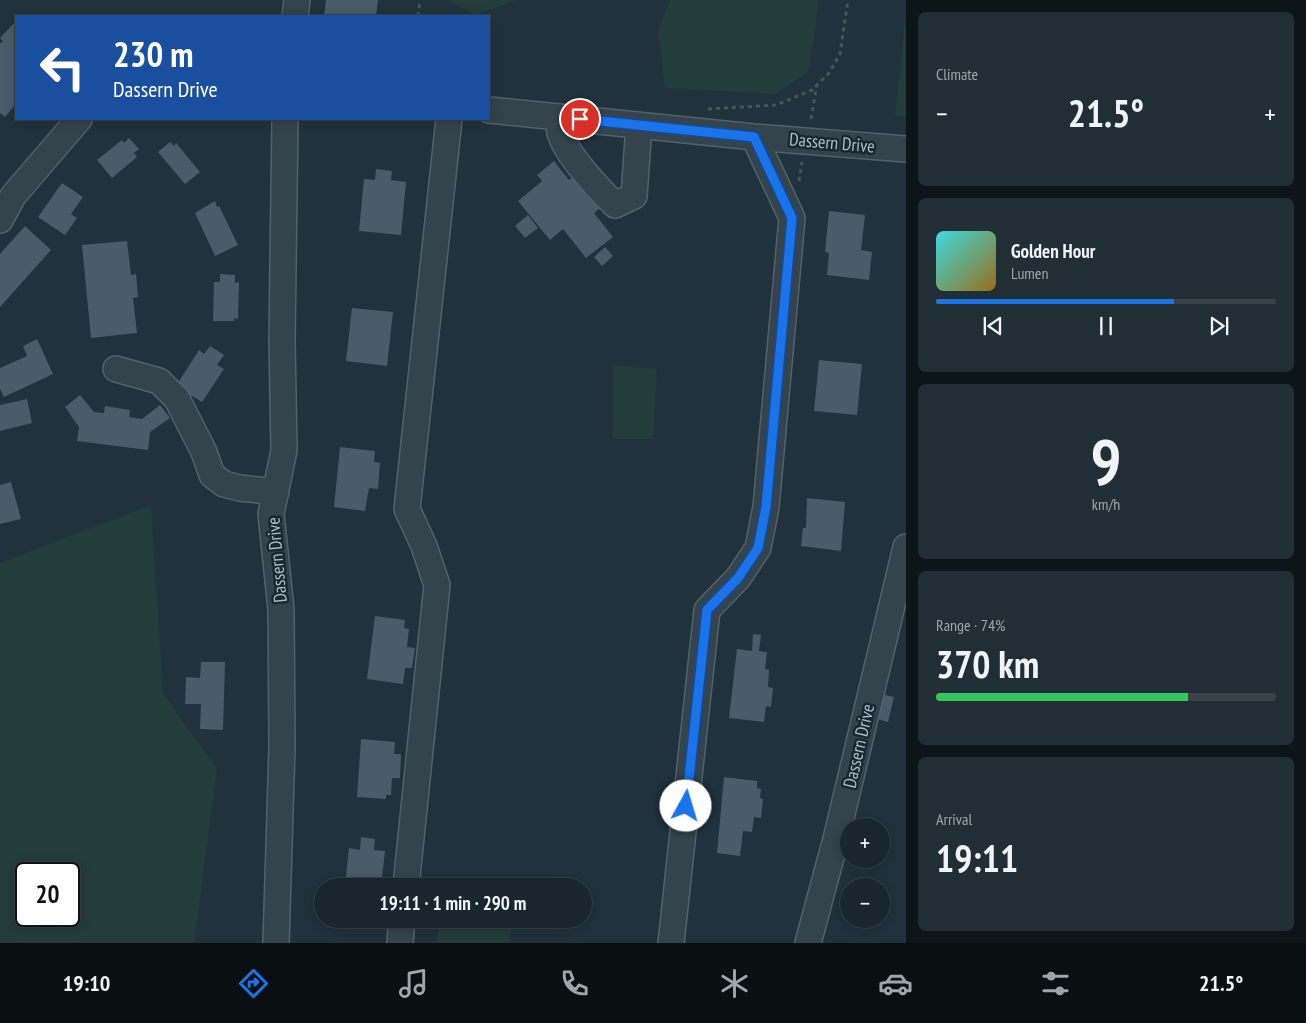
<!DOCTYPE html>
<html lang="en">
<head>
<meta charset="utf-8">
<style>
  :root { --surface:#19262d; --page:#222e35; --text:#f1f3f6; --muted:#9fa5aa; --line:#374349; --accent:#1a73e8 }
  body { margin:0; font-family:"PT Sans Narrow",sans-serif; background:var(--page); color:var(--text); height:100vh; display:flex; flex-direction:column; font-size:19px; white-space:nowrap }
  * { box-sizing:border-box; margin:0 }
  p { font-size:16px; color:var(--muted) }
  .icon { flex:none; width:28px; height:28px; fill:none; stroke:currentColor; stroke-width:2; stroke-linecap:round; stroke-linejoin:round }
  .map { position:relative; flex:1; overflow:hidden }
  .drawer { display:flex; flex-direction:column; gap:12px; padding:12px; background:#0e1519; width:400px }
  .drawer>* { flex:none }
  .top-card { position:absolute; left:15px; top:15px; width:475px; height:105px; border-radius:0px; box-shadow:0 2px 12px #0003,0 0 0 1px var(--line); background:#1a4fa0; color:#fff; overflow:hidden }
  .fabs { position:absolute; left:840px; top:818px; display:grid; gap:10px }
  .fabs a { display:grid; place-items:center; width:50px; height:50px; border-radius:50%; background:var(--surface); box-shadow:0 2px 12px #0003,0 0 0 1px var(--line); font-size:25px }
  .speed { position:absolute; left:15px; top:862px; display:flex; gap:10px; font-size:25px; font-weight:700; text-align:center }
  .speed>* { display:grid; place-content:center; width:65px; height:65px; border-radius:50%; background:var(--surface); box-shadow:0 2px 12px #0003,0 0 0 1px var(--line); line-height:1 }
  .speed .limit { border:2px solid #111; border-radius:8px; background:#fff; color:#111 }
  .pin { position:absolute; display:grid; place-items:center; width:42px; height:42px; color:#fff; margin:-21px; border:2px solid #fff; border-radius:50%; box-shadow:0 1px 5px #0007 }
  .me { position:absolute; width:55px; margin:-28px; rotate:6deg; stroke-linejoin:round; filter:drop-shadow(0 0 4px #0008) }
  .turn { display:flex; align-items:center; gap:18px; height:105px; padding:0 15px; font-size:22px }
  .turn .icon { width:65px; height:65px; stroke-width:2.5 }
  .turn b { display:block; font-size:35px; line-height:42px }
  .big { font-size:38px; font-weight:800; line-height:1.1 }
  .drawer .widget { flex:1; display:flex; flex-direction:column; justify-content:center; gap:8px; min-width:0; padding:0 18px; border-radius:8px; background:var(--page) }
  .drawer .dial { align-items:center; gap:0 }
  .dial b { font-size:65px; line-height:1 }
  .song { display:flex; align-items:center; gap:15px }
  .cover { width:60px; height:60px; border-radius:8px; background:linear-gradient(135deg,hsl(180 70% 55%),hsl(40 70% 35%)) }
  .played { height:5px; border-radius:2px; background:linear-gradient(90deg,var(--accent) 70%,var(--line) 70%) }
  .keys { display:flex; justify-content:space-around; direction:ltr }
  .heat { display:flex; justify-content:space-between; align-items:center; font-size:28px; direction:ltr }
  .charge { height:8px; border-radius:4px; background:linear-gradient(90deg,#34c759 74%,var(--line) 0) }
  .trip { position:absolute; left:314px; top:878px; width:278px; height:50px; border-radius:25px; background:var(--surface); box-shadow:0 2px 12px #0003,0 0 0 1px var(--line); font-weight:800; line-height:50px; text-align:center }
  .tabs { display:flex; height:80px; justify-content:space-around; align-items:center; background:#0a0f12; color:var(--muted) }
  .tabs .icon { width:35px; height:35px }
  .tabs .selected { color:var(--accent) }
  .tabs b { font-size:22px; color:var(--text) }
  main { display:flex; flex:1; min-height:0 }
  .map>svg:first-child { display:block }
</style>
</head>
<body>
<main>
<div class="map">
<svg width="906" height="943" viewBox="0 0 906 943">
  <rect width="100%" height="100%" fill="#21323c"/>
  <path fill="#233d3a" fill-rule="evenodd" d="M447,0H517L476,15Z
    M670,0H819L809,71L776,94L665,88L658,31Z
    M906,12V117L895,116Z
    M613,365L657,369L653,439H613Z
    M151,505L163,693L217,769L194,943H0V563ZM26,874H69V916H26Z
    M439,919L511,927L509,943H437Z"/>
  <path fill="#495c67" d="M326,0H378L376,16H324Z
    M16,21V104L5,117L0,113V44L3,41L0,38Z
    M129,138L139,149L134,153L137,157L112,178L97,160L122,140L124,143Z
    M170,142L174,146L176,143L200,172L185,184L158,152Z
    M554,161L569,180L577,174L603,206L594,213L613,237L586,258L563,229L550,240L518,201L542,181L537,175Z
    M376,169L392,171L391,180L406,182L401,235L359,231L364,179L375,180Z
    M62,183L83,197L71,214L77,218L65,235L38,217Z
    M215,201L217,207L219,206L238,245L215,256L195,213Z
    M829,211L865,215L861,250L872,252L869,280L827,275L829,253L825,252Z
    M528,215L538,228L525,238L515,226Z
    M25,226L51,250L0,307V254Z
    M127,241L131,275L136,274L138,297L133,298L137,333L91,338L82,245Z
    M605,247L613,256L602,266L594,257Z
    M220,274L235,275V283L239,282L238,319L234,318V321H213L214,282H220Z
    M352,308L393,312L387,366L346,361Z
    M37,339L53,374L4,397L0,389V368L27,356L23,346Z
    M210,346L224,355L217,365L224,369L202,402L176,386L199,350L204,354Z
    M819,360L862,364L857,415L814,411Z
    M80,395L94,412L104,413L105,406L130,410L129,417L142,419L160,405L170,418L150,432L148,450L77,441L79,427L65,407Z
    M27,399L32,423L0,431V405Z
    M340,447L375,451L374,462L380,463L378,489L369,488L365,511L334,507Z
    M11,482L21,519L0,524V485Z
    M807,498L845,502L841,551L801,546L803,528H806Z
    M375,616L405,620L404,628L409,629L407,647L415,648L412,668H405L403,684L367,679Z
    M753,634L761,635L759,651L767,652L765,669L769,670L768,687L773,688L771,707L766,706L764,722L729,718L737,649L752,651Z
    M201,662H225L223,730L200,729L201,704H185L186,677L200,678Z
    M876,693L894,697L888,722L870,717Z
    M361,739L395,742L394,754H401L400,778H392L391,795H386V799L357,797Z
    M724,777L757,781V788L761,789L760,798L763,799L761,818L754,817L752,832L743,831L740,856L717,853Z
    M361,837L375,839L374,850L385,851L381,886H345L349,848L360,850Z"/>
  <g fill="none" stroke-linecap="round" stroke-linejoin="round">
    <g stroke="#53616a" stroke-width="28">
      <path id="minor" d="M295,16L297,0
        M489,110L754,137L906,149
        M560,117C560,122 559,129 560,133C566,154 599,189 615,205L634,196L639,125
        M0,220L13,196L79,119
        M116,369L159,381L177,399L204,452L212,475L224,484L240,488L276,492
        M406,886L437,585L424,546L407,509L449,119
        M276,943L282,747L281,609L271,514L284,450L282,340L285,119
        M400,943L402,919
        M671,943L707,610L738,578L758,548L766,507L792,218L754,137
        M808,943L836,839L906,547"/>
    </g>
    <path stroke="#405957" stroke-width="3" stroke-dasharray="4 4" stroke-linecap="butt" d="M418,16L420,0
      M708,109L776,105L812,90L829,73L840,54L848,0
      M811,119L817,84
      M799,181L802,162"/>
    <use href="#minor" stroke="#34434c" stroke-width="25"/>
  </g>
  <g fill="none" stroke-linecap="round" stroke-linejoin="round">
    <g stroke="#114b97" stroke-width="12">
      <path id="route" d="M580,119L754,137L792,218L766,507L758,548L738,578L707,610L686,806"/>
    </g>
    <use href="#route" stroke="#1a73e8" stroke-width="9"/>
  </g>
  <g text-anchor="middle" stroke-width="5" stroke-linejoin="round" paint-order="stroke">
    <g font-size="18" fill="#b0bec8" stroke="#1a2831">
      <text transform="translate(832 143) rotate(5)" y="6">Dassern Drive</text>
      <text transform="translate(277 560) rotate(-95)" y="6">Dassern Drive</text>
      <text transform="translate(859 746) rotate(-77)" y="6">Dassern Drive</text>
    </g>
  </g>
</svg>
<div class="fabs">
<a>+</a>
<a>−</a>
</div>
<div class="speed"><div class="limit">20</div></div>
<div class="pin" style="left:580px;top:119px;background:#d93025"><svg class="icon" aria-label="arrive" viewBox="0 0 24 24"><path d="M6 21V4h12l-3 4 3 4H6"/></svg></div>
<svg class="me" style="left:686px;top:806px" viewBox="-20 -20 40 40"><circle r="19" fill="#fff"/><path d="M0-13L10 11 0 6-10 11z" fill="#1a73e8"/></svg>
<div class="trip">19:11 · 1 min · 290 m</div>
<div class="top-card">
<div class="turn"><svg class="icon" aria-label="left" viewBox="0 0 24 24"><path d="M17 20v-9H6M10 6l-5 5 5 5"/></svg><div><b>230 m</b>Dassern Drive</div></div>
</div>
</div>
<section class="drawer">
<div class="widget"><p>Climate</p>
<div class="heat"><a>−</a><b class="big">21.5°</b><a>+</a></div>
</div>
<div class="widget">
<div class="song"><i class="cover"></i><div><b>Golden Hour</b><p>Lumen</p></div></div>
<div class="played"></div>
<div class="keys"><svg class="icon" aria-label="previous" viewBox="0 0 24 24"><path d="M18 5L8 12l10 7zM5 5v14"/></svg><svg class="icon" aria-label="pause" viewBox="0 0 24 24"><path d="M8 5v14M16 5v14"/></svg><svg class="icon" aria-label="next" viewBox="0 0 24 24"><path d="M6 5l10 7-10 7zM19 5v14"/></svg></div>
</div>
<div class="widget dial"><b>9</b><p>km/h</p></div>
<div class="widget"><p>Range · 74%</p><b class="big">370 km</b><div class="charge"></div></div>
<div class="widget"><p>Arrival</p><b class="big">19:11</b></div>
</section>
</main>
<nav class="tabs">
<b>19:10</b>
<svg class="icon selected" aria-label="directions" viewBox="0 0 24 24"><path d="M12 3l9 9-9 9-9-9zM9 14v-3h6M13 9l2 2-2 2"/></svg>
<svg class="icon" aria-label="music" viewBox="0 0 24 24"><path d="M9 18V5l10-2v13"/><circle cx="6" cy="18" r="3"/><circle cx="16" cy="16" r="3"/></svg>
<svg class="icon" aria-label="phone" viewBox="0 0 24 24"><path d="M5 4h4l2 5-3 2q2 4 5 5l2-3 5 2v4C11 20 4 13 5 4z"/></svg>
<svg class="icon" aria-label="climate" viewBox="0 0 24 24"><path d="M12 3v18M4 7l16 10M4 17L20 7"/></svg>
<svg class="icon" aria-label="car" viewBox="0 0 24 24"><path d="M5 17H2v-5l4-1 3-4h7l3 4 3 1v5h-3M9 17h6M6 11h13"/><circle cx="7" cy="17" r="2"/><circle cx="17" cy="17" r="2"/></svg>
<svg class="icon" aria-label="filters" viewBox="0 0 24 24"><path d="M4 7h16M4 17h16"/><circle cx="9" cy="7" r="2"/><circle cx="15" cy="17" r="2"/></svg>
<b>21.5°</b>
</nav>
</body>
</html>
